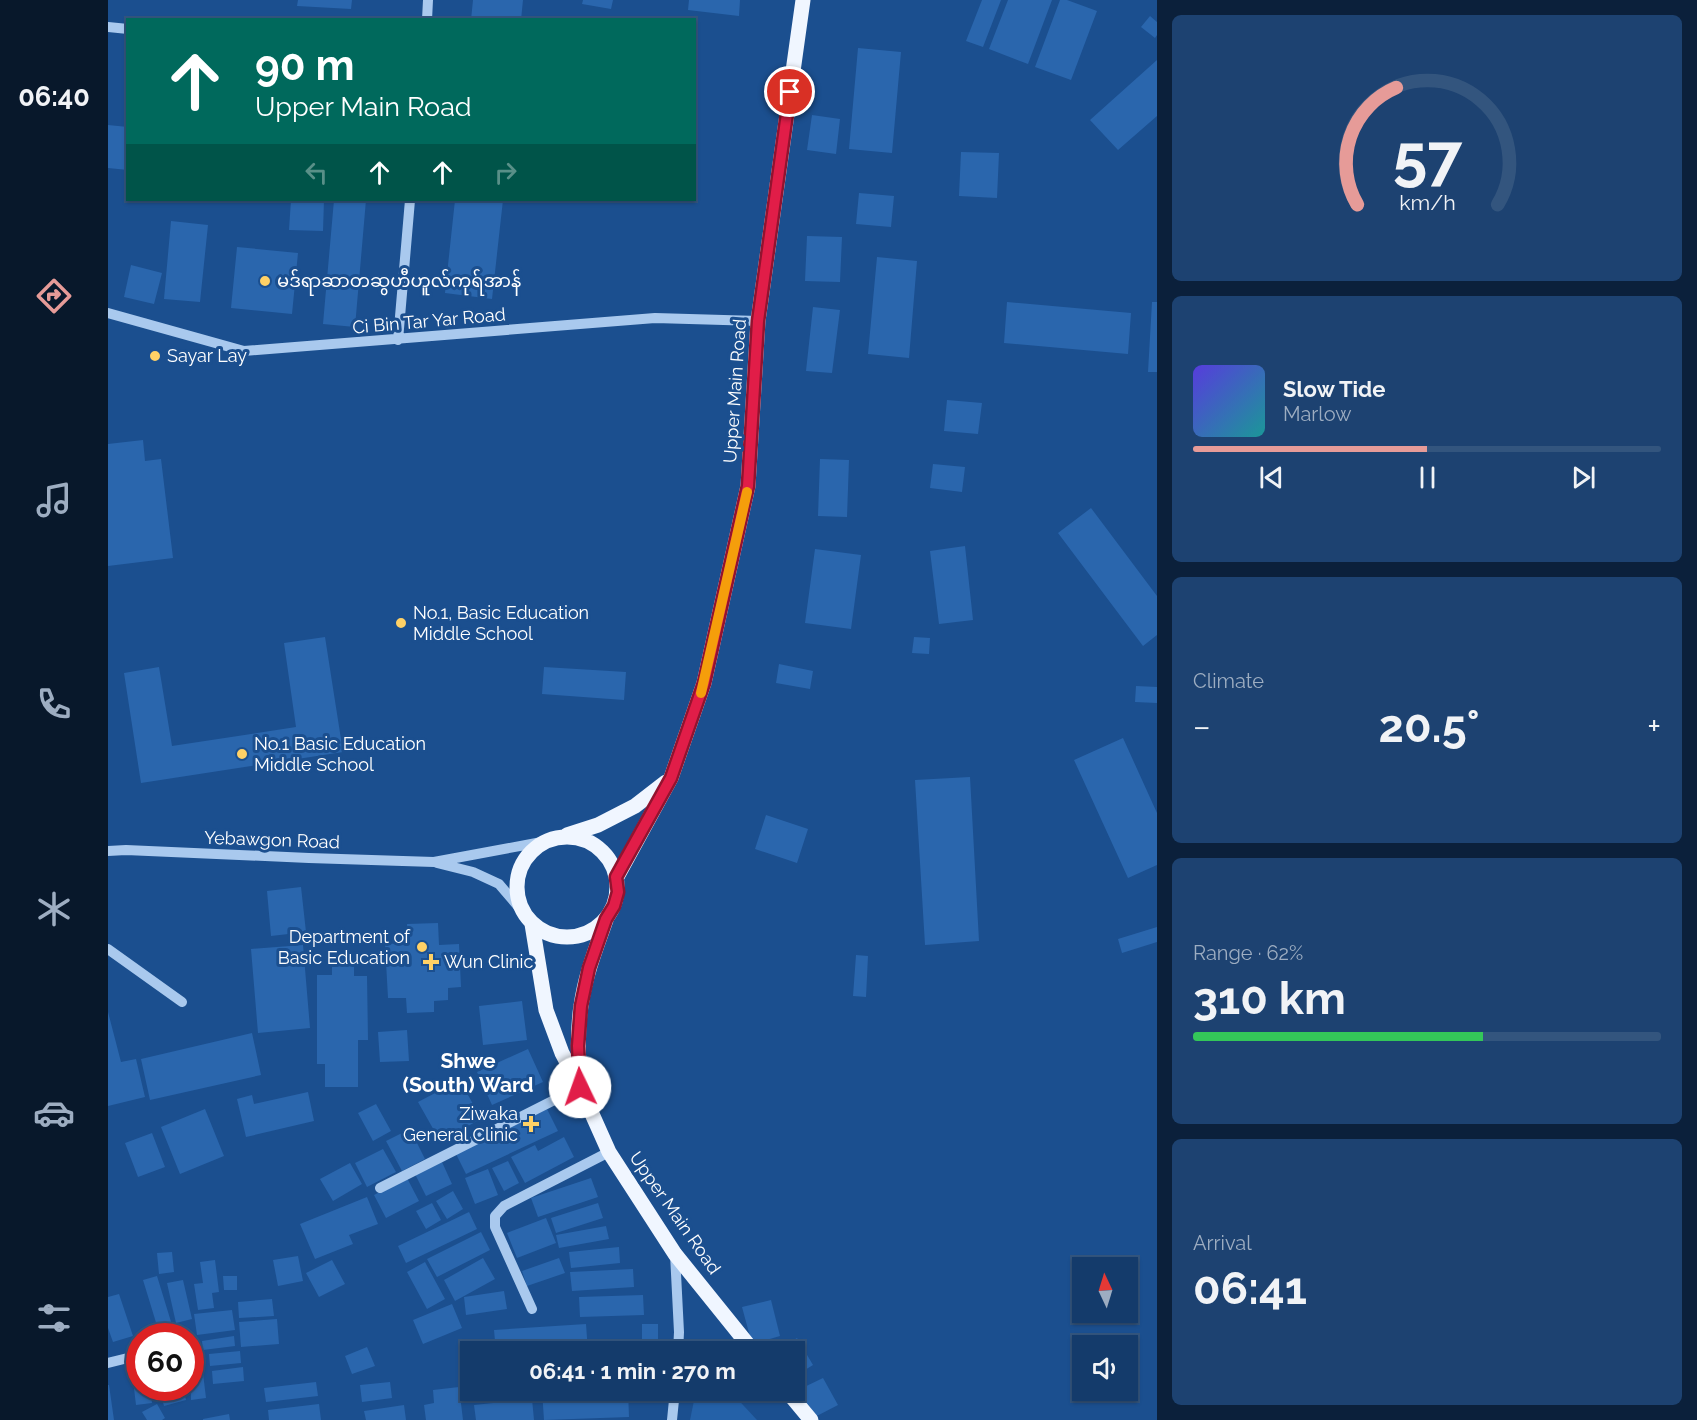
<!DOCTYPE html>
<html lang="en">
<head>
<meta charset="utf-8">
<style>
  :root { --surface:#143b6b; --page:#1d4271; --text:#f1f3f6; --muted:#9dadc1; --line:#33557e; --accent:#e69b98 }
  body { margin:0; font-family:Raleway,"Noto Sans Myanmar",sans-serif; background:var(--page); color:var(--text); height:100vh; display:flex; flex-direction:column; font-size:22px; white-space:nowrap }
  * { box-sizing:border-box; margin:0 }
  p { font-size:20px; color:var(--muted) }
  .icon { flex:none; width:33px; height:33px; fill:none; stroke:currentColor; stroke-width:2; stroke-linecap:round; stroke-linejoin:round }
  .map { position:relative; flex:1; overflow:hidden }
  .panel { display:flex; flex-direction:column; gap:15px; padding:15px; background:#0b203b; width:540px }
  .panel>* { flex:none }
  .guide { position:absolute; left:18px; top:18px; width:570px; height:183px; border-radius:0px; box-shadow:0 2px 4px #0004,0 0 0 2px var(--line); background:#00695c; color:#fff; overflow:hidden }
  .needle { width:39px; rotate:356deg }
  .buttons { position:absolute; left:964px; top:1257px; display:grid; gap:12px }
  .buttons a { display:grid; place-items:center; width:66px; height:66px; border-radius:0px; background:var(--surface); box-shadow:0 2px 4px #0004,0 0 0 2px var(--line); font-size:30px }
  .speed { position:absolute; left:18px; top:1323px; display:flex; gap:12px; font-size:30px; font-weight:700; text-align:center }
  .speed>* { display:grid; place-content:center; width:78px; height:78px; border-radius:50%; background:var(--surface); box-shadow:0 2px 4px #0004,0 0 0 2px var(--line); line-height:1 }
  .speed .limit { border:9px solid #d22; background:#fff; color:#111 }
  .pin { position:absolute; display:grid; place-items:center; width:51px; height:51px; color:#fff; margin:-26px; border:3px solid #fff; border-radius:50%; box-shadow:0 2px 6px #0007 }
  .me { position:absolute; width:66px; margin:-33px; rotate:357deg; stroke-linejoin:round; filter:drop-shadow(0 0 4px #0008) }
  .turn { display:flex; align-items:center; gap:21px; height:126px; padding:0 30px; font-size:27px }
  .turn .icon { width:78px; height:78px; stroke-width:2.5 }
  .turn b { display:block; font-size:42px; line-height:51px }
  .lanes { display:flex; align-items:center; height:57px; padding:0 30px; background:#0003; justify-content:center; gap:30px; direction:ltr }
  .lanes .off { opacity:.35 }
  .big { font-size:45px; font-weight:700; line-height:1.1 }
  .panel .widget { flex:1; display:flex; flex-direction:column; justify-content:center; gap:9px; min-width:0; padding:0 21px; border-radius:9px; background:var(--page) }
  .panel .dial { align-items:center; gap:0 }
  .dial svg { height:156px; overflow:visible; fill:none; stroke:var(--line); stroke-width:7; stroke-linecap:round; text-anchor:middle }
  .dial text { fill:var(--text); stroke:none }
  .song { display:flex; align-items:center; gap:18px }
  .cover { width:72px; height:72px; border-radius:9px; background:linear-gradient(135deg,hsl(250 70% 55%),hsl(180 70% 35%)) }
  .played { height:6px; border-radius:3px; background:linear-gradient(90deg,var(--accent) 50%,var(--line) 50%) }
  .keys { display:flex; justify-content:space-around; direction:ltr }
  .heat { display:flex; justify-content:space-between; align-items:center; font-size:33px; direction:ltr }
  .charge { height:9px; border-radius:4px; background:linear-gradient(90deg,#34c759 62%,var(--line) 0) }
  .trip { position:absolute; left:352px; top:1341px; width:345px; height:60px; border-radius:0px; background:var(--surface); box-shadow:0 2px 4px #0004,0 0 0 2px var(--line); font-weight:700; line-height:60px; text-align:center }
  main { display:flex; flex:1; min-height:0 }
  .tab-bar { display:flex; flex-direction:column; width:108px; justify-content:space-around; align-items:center; background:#08182b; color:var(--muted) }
  .tab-bar .icon { width:42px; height:42px }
  .tab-bar .current { color:var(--accent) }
  .tab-bar b { font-size:27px; color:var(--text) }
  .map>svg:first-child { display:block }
</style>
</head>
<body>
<main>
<nav class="tab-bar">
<b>06:40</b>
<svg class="icon current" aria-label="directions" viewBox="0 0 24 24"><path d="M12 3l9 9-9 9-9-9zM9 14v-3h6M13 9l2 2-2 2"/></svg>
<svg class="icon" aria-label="music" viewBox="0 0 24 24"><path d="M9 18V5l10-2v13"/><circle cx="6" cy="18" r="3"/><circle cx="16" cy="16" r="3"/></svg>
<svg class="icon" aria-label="phone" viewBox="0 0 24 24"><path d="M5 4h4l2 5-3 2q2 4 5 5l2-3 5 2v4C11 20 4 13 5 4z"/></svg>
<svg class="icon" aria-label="climate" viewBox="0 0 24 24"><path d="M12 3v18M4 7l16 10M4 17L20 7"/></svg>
<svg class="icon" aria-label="car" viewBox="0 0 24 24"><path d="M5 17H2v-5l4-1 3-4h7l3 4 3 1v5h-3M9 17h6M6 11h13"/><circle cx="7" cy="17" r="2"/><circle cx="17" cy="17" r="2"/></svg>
<svg class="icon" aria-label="filters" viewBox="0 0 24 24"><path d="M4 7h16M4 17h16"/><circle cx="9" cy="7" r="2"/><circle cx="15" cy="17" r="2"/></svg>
</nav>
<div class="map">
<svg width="1049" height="1420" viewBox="0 0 1049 1420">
  <rect width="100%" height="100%" fill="#1b4f8f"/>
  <path fill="#2461a8" d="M588,1391H622L649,1420H582Z"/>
  <path fill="#2a66ad" d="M190,0H244L243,9L189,6Z
    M365,0H415L413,20H363Z
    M475,0H505L503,9L474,4Z
    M581,0H632L631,16L580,10Z
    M874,0H893L875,47L858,41Z
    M900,0H944L920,64L881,49Z
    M952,0H959L989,11L963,80L927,67Z
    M1042,16L1049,22V35L1047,38L1033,27Z
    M750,48L793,52L784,153L741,149Z
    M1049,60V116L1010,150L982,120Z
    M704,115L732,119L728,154L699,150Z
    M0,125L20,127V170L0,168Z
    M853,152L891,153L889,198L851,196Z
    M751,193L786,196L783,227L748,224Z
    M183,200H216L215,231L181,230Z
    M226,200H258L247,327L215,324Z
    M347,200H395L384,299L337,293Z
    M63,221L100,225L92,302L56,299Z
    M699,236L734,237L732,282L697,281Z
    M129,247L190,253L184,314L123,308Z
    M769,257L809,261L801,358L760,354Z
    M23,265L54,273L46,304L16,297Z
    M899,302L1023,313L1020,354L896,343Z
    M1044,302H1049V372H1040Z
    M705,307L732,310L724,373L698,371Z
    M839,400L874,403L870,434L836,431Z
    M35,440L37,461L53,459L65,558L0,566V444Z
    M712,459L741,460L739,517L710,516Z
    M825,464L857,467L854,492L822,488Z
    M983,508L1049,596V635L1035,646L950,533Z
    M857,546L865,620L831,624L822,551Z
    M707,549L753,555L743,629L697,623Z
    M217,637L235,752L33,783L16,673L51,667L64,746L188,727L176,643Z
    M806,637L822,638L821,654L804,653Z
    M671,664L705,671L702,689L668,683Z
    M436,667L518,672L516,700L434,694Z
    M1028,686L1049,687V703L1027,702Z
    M1015,738L1049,813V865L1020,878L966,760Z
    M862,777L871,941L817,945L807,780Z
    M658,815L700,829L689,863L647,849Z
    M193,887L198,932L163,936L159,891Z
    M330,923L331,945L351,944L353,987L340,988V1000L326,1001V1012L299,1013L298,998H280L277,944L300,943L299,924Z
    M1049,927V942L1014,953L1010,939Z
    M195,945L202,1028L150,1033L143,949Z
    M748,955L760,956L758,997L745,996Z
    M224,957H246V976H259L260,1040H250V1087H217V1064H209V975H224Z
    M414,1001L419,1040L375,1045L371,1006Z
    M0,1012L13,1062L28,1059L37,1097L0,1106Z
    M299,1030L301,1061L272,1062L270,1032Z
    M144,1033L153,1075L42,1100L33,1059Z
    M420,1049L435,1082L384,1105L369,1072Z
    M352,1080L373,1119L332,1141L310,1102Z
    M200,1092L206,1121L138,1137L129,1099L144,1095L146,1104Z
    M268,1104L283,1131L265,1141L250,1113Z
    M97,1109L116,1156L72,1174L53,1127Z
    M439,1109L450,1131L358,1174L347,1152Z
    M302,1129L317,1159L294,1171L278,1141Z
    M44,1133L57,1167L30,1177L17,1143Z
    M456,1137L466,1157L417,1183L403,1157L427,1145L430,1151Z
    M275,1149L288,1172L259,1187L247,1163Z
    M400,1161L411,1183L396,1191L384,1168Z
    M334,1162L344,1184L318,1196L307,1174Z
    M242,1163L254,1184L225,1201L212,1179Z
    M380,1169L390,1195L367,1204L357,1178Z
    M299,1178L311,1201L278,1218L266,1195Z
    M483,1178L490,1197L430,1217L423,1198Z
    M345,1191L355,1209L339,1219L328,1201Z
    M259,1197L270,1224L241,1235L245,1244L207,1259L192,1224Z
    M324,1203L333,1220L318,1229L308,1211Z
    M490,1203L495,1218L448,1233L443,1218Z
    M361,1212L369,1229L298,1263L290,1246Z
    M438,1218L448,1243L409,1258L399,1233Z
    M498,1226L501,1239L451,1248L448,1235Z
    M373,1232L382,1250L329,1277L319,1259Z
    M511,1247L512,1263L463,1268L461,1252Z
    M64,1252L66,1272L51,1274L49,1253Z
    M190,1256L195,1281L170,1286L165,1260Z
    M375,1258L387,1279L347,1301L336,1280Z
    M451,1258L457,1273L419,1286L414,1271Z
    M107,1260L111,1292L104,1293L106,1308L90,1310L86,1284L95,1283L92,1262Z
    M224,1260L237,1284L211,1297L198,1273Z
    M317,1262L337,1299L319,1309L299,1272Z
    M525,1269L526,1287L464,1291L462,1272Z
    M49,1276L64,1325L50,1329L35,1280Z
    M115,1276H129V1290H116Z
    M75,1280L84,1319L68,1323L59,1283Z
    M396,1291L399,1309L358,1315L356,1297Z
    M11,1294L25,1336L5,1342L0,1328V1297Z
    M535,1295L536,1315L472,1317L471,1297Z
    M164,1299L166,1316L131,1318L130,1302Z
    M663,1300L672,1336L644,1344L634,1307Z
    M344,1304L354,1328L315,1344L305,1320Z
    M124,1310L127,1330L89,1335L86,1314Z
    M169,1319L171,1344L133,1347L131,1322Z
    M478,1324L480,1352H388L386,1330Z
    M534,1324H550V1352H494V1344L534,1343Z
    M126,1336L127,1346L95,1350L94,1341Z
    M689,1338L705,1365L687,1376V1352H667Z
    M259,1347L267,1366L244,1374L237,1356Z
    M132,1351L133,1363L102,1366L101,1354Z
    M94,1365L98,1398L83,1400L82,1366Z
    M135,1367L136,1381L105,1384L104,1371Z
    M32,1371V1388H42L44,1403L28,1405L24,1372Z
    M715,1378L730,1405L703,1419L688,1391Z
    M208,1382L210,1396L158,1402L156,1388Z
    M282,1382L284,1398L254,1402L252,1385Z
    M0,1385H1L6,1420H0Z
    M351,1387L355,1420H318L316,1405L326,1403L325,1390Z
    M51,1388H75L78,1400L56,1406Z
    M364,1390H386L387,1399L366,1402Z
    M434,1390H520L521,1417L436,1420Z
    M424,1399L426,1420H368L366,1405Z
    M49,1404L57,1418L54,1420H39L34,1412Z
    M211,1404L213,1420H161L160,1410Z
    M296,1405L298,1420H258L256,1411Z
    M121,1414L122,1420H95V1419Z"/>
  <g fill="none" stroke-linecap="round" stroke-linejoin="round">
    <path stroke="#a9c9ee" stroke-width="10" d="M319,20L320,0
      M0,27L20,29
      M0,313L136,351L547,318L650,321
      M290,340L302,200
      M0,851L18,850L201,858L326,862L439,841
      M329,863L365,872L391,884L414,911
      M0,949L74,1002
      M272,1188L472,1087
      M567,1254L571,1332L570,1352
      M424,1309L387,1227V1216L396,1206L501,1152
      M0,1363L32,1355
      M564,1420L567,1390"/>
    <path stroke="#f0f6ff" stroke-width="15" d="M459,835L490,825L527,806L558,782
      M409 887a50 50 0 1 1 100 0a50 50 0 1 1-100 0Z
      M509,877L563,778L596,683L640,486L650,321L695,0
      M424,924L438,1010L454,1053L472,1087L501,1152L567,1254L646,1352
      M472,1081C470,1056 469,1031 473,1006C477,976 488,948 498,920
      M678,1390L703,1420"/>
  </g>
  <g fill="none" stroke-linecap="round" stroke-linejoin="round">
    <g stroke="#92132f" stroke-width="15">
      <path id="route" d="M472,1087L470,1046L473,1006L481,968L498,919L506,906L510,892L508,877L563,778L596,683L640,486L650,321L682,92"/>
    </g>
    <use href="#route" stroke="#e11d48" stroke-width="10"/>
    <path stroke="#f59e0b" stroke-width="10" d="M593,693L639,492"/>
  </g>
  <g fill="#ffd166" stroke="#1b4f8f" stroke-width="2">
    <circle cx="157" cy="281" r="6"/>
    <circle cx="47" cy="356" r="6"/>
    <circle cx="293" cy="623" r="6"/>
    <circle cx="134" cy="754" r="6"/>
    <circle cx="314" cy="947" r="6"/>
    <path d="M320 953h6v6h6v6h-6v6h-6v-6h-6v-6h6z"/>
    <path d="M420 1115h6v6h6v6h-6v6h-6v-6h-6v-6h6z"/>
  </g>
  <g text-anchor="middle" stroke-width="6" stroke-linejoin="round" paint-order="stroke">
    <g font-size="18" fill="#fff" stroke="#1b4f8f" text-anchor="start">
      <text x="169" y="287">မဒ်ရာဆာတဆွဟီဟူလ်ကုရ်အာန်</text>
      <text x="59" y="362">Sayar Lay</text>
      <text x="305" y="619">No.1, Basic Education<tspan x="305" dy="21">Middle School</tspan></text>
      <text x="146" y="750">No.1 Basic Education<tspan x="146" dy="21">Middle School</tspan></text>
      <text x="302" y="943" text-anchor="end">Department of<tspan x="302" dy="21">Basic Education</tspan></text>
      <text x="336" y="968">Wun Clinic</text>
      <text x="410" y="1120" text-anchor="end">Ziwaka<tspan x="410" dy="21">General Clinic</tspan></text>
    </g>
    <g font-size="18" fill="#fff" stroke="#1b4f8f">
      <text transform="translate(321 321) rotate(-5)" y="6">Ci Bin Tar Yar Road</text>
      <text transform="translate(627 391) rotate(-86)" y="6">Upper Main Road</text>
      <text transform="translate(164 840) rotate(2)" y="6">Yebawgon Road</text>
      <text transform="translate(567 1213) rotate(55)" y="6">Upper Main Road</text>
    </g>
    <g font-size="21" font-weight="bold" fill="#fff" stroke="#1b4f8f">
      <text x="360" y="1068">Shwe<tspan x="360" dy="24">(South) Ward</tspan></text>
    </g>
  </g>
</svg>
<div class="buttons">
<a><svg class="needle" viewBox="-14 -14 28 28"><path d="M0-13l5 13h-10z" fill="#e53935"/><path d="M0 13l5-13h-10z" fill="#9dadc1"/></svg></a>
<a><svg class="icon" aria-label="sound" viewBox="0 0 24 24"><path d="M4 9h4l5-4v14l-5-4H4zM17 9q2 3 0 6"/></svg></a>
</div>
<div class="speed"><div class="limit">60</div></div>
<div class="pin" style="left:682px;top:92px;background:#d93025"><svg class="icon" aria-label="arrive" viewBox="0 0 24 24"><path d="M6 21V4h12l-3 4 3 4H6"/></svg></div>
<svg class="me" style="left:472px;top:1087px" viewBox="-20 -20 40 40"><circle r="19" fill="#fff"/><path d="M0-13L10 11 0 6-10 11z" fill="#e11d48"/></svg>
<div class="trip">06:41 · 1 min · 270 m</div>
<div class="guide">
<div class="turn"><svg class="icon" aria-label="ahead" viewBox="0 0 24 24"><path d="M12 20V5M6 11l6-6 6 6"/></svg><div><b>90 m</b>Upper Main Road</div></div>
<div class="lanes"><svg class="icon off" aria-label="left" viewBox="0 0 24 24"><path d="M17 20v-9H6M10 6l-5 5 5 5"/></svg><svg class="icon" aria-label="ahead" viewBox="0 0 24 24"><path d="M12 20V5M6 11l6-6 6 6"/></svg><svg class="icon" aria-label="ahead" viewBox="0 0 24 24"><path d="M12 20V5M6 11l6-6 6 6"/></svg><svg class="icon off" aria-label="right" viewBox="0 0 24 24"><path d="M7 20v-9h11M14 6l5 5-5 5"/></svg></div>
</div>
</div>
<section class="panel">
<div class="widget dial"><svg viewBox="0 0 100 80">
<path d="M14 69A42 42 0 1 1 86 69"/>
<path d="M14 69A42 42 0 0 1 34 9" stroke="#e69b98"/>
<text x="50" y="56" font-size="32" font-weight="700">57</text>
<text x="50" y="72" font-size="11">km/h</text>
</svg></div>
<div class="widget">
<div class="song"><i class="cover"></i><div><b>Slow Tide</b><p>Marlow</p></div></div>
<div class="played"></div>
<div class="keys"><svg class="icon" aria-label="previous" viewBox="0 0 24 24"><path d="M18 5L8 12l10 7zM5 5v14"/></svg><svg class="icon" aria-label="pause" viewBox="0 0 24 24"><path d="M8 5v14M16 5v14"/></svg><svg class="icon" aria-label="next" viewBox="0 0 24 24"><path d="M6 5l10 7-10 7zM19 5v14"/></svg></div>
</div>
<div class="widget"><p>Climate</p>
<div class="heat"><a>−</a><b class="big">20.5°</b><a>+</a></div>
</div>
<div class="widget"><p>Range · 62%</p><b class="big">310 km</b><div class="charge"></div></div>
<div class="widget"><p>Arrival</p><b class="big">06:41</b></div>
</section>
</main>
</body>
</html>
